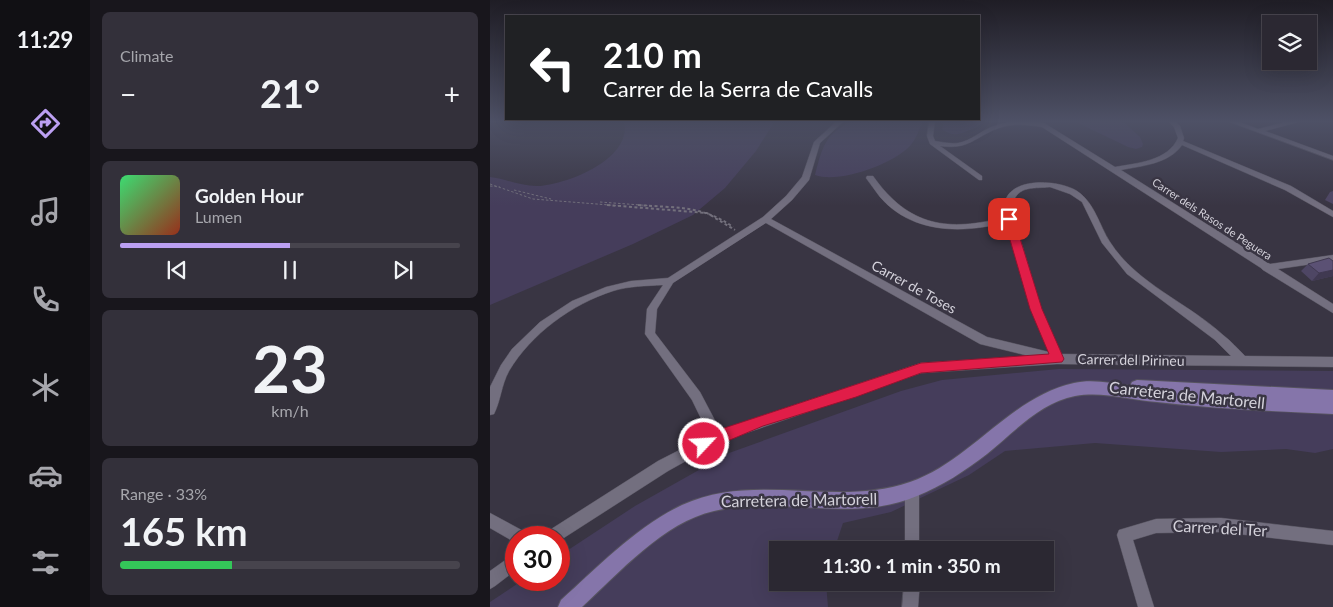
<!DOCTYPE html>
<html lang="en">
<head>
<meta charset="utf-8">
<style>
  :root { --surface:#2b2832; --page:#33303a; --text:#f1f3f6; --muted:#a6a6ac; --line:#47444d; --accent:#bca0f2 }
  body { margin:0; font-family:Lato,sans-serif; background:var(--page); color:var(--text); height:100vh; display:flex; flex-direction:column; font-size:19px; white-space:nowrap }
  * { box-sizing:border-box; margin:0 }
  p { font-size:16px; color:var(--muted) }
  .icon { flex:none; width:28px; height:28px; fill:none; stroke:currentColor; stroke-width:2; stroke-linecap:round; stroke-linejoin:round }
  .map { position:relative; flex:1; overflow:hidden }
  .details { display:flex; flex-direction:column; gap:12px; padding:12px; background:#18161c; width:400px }
  .details>* { flex:none }
  .top-card { position:absolute; left:15px; top:15px; width:475px; height:105px; border-radius:0px; box-shadow:0 5px 20px #0002,0 0 0 1px var(--line); background:#202124; color:#fff; overflow:hidden }
  .buttons { position:absolute; left:772px; top:15px; display:grid; gap:10px }
  .buttons a { display:grid; place-items:center; width:55px; height:55px; border-radius:0px; background:var(--surface); box-shadow:0 5px 20px #0002,0 0 0 1px var(--line); font-size:25px }
  .speed { position:absolute; left:15px; top:526px; display:flex; gap:10px; font-size:25px; font-weight:700; text-align:center }
  .speed>* { display:grid; place-content:center; width:65px; height:65px; border-radius:50%; background:var(--surface); box-shadow:0 5px 20px #0002,0 0 0 1px var(--line); line-height:1 }
  .speed .limit { border:8px solid #d22; background:#fff; color:#111 }
  .pin { position:absolute; display:grid; place-items:center; width:42px; height:42px; color:#fff; margin:-21px; border-radius:10px; box-shadow:0 2px 8px #0006 }
  .me { position:absolute; width:55px; margin:-28px; rotate:65deg; stroke-linejoin:round; filter:drop-shadow(0 0 4px #0008) }
  .turn { display:flex; align-items:center; gap:18px; height:105px; padding:0 15px; font-size:22px }
  .turn .icon { width:65px; height:65px; stroke-width:2.5 }
  .turn b { display:block; font-size:35px; line-height:42px }
  .big { font-size:38px; font-weight:700; line-height:1.1 }
  .details .card { flex:1; display:flex; flex-direction:column; justify-content:center; gap:8px; min-width:0; padding:0 18px; border-radius:8px; background:var(--page) }
  .details .dial { align-items:center; gap:0 }
  .dial b { font-size:65px; line-height:1 }
  .song { display:flex; align-items:center; gap:15px }
  .cover { width:60px; height:60px; border-radius:8px; background:linear-gradient(135deg,hsl(140 70% 55%),hsl(10 70% 35%)) }
  .played { height:5px; border-radius:2px; background:linear-gradient(90deg,var(--accent) 50%,var(--line) 50%) }
  .keys { display:flex; justify-content:space-around; direction:ltr }
  .heat { display:flex; justify-content:space-between; align-items:center; font-size:28px; direction:ltr }
  .charge { height:8px; border-radius:4px; background:linear-gradient(90deg,#34c759 33%,var(--line) 0) }
  .trip { position:absolute; left:279px; top:541px; width:285px; height:50px; border-radius:0px; background:var(--surface); box-shadow:0 5px 20px #0002,0 0 0 1px var(--line); font-weight:700; line-height:50px; text-align:center }
  main { display:flex; flex:1; min-height:0 }
  .menu { display:flex; flex-direction:column; width:90px; justify-content:space-around; align-items:center; background:#111014; color:var(--muted) }
  .menu .icon { width:35px; height:35px }
  .menu .on { color:var(--accent) }
  .menu b { font-size:22px; color:var(--text) }
  .map>svg:first-child { display:block }
</style>
</head>
<body>
<main>
<nav class="menu">
<b>11:29</b>
<svg class="icon on" aria-label="directions" viewBox="0 0 24 24"><path d="M12 3l9 9-9 9-9-9zM9 14v-3h6M13 9l2 2-2 2"/></svg>
<svg class="icon" aria-label="music" viewBox="0 0 24 24"><path d="M9 18V5l10-2v13"/><circle cx="6" cy="18" r="3"/><circle cx="16" cy="16" r="3"/></svg>
<svg class="icon" aria-label="phone" viewBox="0 0 24 24"><path d="M5 4h4l2 5-3 2q2 4 5 5l2-3 5 2v4C11 20 4 13 5 4z"/></svg>
<svg class="icon" aria-label="climate" viewBox="0 0 24 24"><path d="M12 3v18M4 7l16 10M4 17L20 7"/></svg>
<svg class="icon" aria-label="car" viewBox="0 0 24 24"><path d="M5 17H2v-5l4-1 3-4h7l3 4 3 1v5h-3M9 17h6M6 11h13"/><circle cx="7" cy="17" r="2"/><circle cx="17" cy="17" r="2"/></svg>
<svg class="icon" aria-label="filters" viewBox="0 0 24 24"><path d="M4 7h16M4 17h16"/><circle cx="9" cy="7" r="2"/><circle cx="15" cy="17" r="2"/></svg>
</nav>
<section class="details">
<div class="card"><p>Climate</p>
<div class="heat"><a>−</a><b class="big">21°</b><a>+</a></div>
</div>
<div class="card">
<div class="song"><i class="cover"></i><div><b>Golden Hour</b><p>Lumen</p></div></div>
<div class="played"></div>
<div class="keys"><svg class="icon" aria-label="previous" viewBox="0 0 24 24"><path d="M18 5L8 12l10 7zM5 5v14"/></svg><svg class="icon" aria-label="pause" viewBox="0 0 24 24"><path d="M8 5v14M16 5v14"/></svg><svg class="icon" aria-label="next" viewBox="0 0 24 24"><path d="M6 5l10 7-10 7zM19 5v14"/></svg></div>
</div>
<div class="card dial"><b>23</b><p>km/h</p></div>
<div class="card"><p>Range · 33%</p><b class="big">165 km</b><div class="charge"></div></div>
</section>
<div class="map">
<svg width="843" height="607" viewBox="0 0 843 607">
  <rect width="100%" height="100%" fill="#393543"/>
  <path fill="#453d5b" d="M134,121H285L266,151L235,188L203,215L143,244L0,305V177C17,179 32,187 50,186C78,184 143,159 134,121Z
    M364,121H432V123C429,131 425,141 419,147C402,164 349,184 325,175C332,148 335,132 364,121Z
    M454,121H500C484,125 468,143 452,129Z
    M584,121H632L650,137L653,144L652,147L646,149L638,147Z
    M569,369L843,371V449L825,453L796,449L731,452L605,443L515,451L479,475L401,512L353,523L344,550H288V582L336,583L338,607H0V602L33,580H69V556L145,506L239,453L411,391L452,380Z"/>
  <g fill="none" stroke-linecap="round" stroke-linejoin="round">
    <g stroke="#56535f" stroke-width="1">
      <path id="minor" d="M347,121H354L330,143L319,180L302,200L281,219L497,337L559,352L541,309L517,222C473,234 422,234 390,197C385,191 381,184 376,178L377,176H383C419,227 458,232 516,217C504,177 564,177 587,191C605,203 609,225 620,242C647,284 697,302 733,335C741,341 748,349 755,356L843,357V367L567,364L431,373L230,442L178,471L69,541V538H53L55,533L168,461L219,435L202,400L155,334L157,309L173,285C156,286 139,286 123,291C82,304 41,334 19,371C11,386 11,400 4,414L0,415V387L11,365L22,349L50,322L82,301L116,287L141,281L178,278L273,217L296,196L312,177L324,142ZM560,187L580,194L592,202L612,243L637,274L725,340L741,356L571,354L551,309L521,208C527,185 540,189 560,187ZM276,223L490,344L539,356L431,363L230,430L210,392L165,333L167,309L183,283Z
        M439,121H445L443,136L445,141C452,142 461,144 468,143C481,141 492,130 504,126C520,120 537,121 554,123L625,167C647,163 678,161 688,138L684,127L678,121H685L690,126L694,138L693,141L801,186L843,211V217L795,190L692,145C679,164 651,166 631,170L780,264L843,255V261L788,269L843,304V313L773,270L771,268L552,127C538,125 523,123 509,128C484,137 480,150 450,146L492,176V180H489L440,144L437,136Z
        M737,121H747L768,129L799,121H812L775,131L843,156V160Z
        M422,484L427,486L429,491V550H415V491L417,486Z
        M0,513L37,533L39,538H26V543L0,528Z
        M731,518L843,531V545L731,532L666,533L643,540L664,607H648L627,535L629,530L666,519Z
        M26,554V570L5,586L0,589V571L21,556Z
        M414,582H430L428,607H412Z"/>
    </g>
    <g stroke="#56535f" stroke-width="2">
      <path id="major" d="M647,380L843,390V414C784,411 725,409 667,402C640,400 613,391 585,396C551,402 523,433 497,454C475,471 452,486 427,496C361,524 291,495 224,511C174,522 129,573 92,607H68L71,600C109,566 146,527 192,505C265,471 345,508 420,482C481,461 520,397 584,383C602,379 621,383 640,386L642,382Z"/>
    </g>
    <path stroke="#73707c" stroke-width="1" stroke-dasharray="2.5 2" stroke-linecap="butt" d="M0,184L43,199L132,206
      M0,186L10,187
      M24,190L61,199
      M110,202L164,206"/>
    <path stroke="#73707c" stroke-width="2" stroke-dasharray="3 2.5" stroke-linecap="butt" d="M117,205L217,213L245,230
      M148,205C185,208 212,205 243,227"/>
    <use href="#minor" fill="#736f7f" fill-rule="evenodd"/>
    <use href="#major" fill="#8575aa" fill-rule="evenodd"/>
  </g>
  <path fill="#4e4664" d="M843,191V204L835,200L840,192Z
    M843,261V276L822,281L811,271L818,264Z"/>
  <path fill="#403951" d="M843,270V276L822,281L829,273Z"/>
  <path fill="#5b5174" stroke="#403951" d="M839,258L843,261V270L829,273L818,264Z"/>
  <linearGradient id="sky" x2="0" y2="1"><stop stop-color="#1f1d25"/><stop offset="0.59" stop-color="#4e5166"/><stop offset="1" stop-color="#4e5166" stop-opacity="0"/></linearGradient>
  <rect width="843" height="206" fill="url(#sky)"/>
  <path fill="#e11d48" stroke="#92132f" d="M519,216L524,219L552,309L574,359L572,362L431,373L366,397L273,426L214,451L208,449L206,444L208,439L222,432L431,363L559,354L540,309L514,219Z"/>
  <g text-anchor="middle" stroke-width="5" stroke-linejoin="round" paint-order="stroke">
    <g font-size="11" fill="#d4d2db" stroke="#393543">
      <text transform="translate(722 219) rotate(33)" y="4">Carrer dels Rasos de Peguera</text>
    </g>
    <g font-size="14" fill="#d4d2db" stroke="#393543">
      <text transform="translate(424 287) rotate(29)" y="5">Carrer de Toses</text>
      <text transform="translate(641 360) rotate(1)" y="5">Carrer del Pirineu</text>
    </g>
    <g font-size="16" fill="#d4d2db" stroke="#393543">
      <text transform="translate(697 395) rotate(6)" y="6">Carretera de Martorell</text>
      <text transform="translate(309 500) rotate(-1)" y="6">Carretera de Martorell</text>
      <text transform="translate(730 528) rotate(3)" y="6">Carrer del Ter</text>
    </g>
  </g>
</svg>
<div class="buttons">
<a><svg class="icon" aria-label="layers" viewBox="0 0 24 24"><path d="M12 4l9 5-9 5-9-5zM3 14l9 5 9-5"/></svg></a>
</div>
<div class="speed"><div class="limit">30</div></div>
<div class="pin" style="left:519px;top:219px;background:#d93025"><svg class="icon" aria-label="arrive" viewBox="0 0 24 24"><path d="M6 21V4h12l-3 4 3 4H6"/></svg></div>
<svg class="me" style="left:214px;top:444px" viewBox="-20 -20 40 40"><circle r="17" fill="#e11d48" stroke="#fff" stroke-width="3"/><path d="M0-11L8 9 0 5-8 9z" fill="#fff"/></svg>
<div class="trip">11:30 · 1 min · 350 m</div>
<div class="top-card">
<div class="turn"><svg class="icon" aria-label="left" viewBox="0 0 24 24"><path d="M17 20v-9H6M10 6l-5 5 5 5"/></svg><div><b>210 m</b>Carrer de la Serra de Cavalls</div></div>
</div>
</div>
</main>
</body>
</html>
